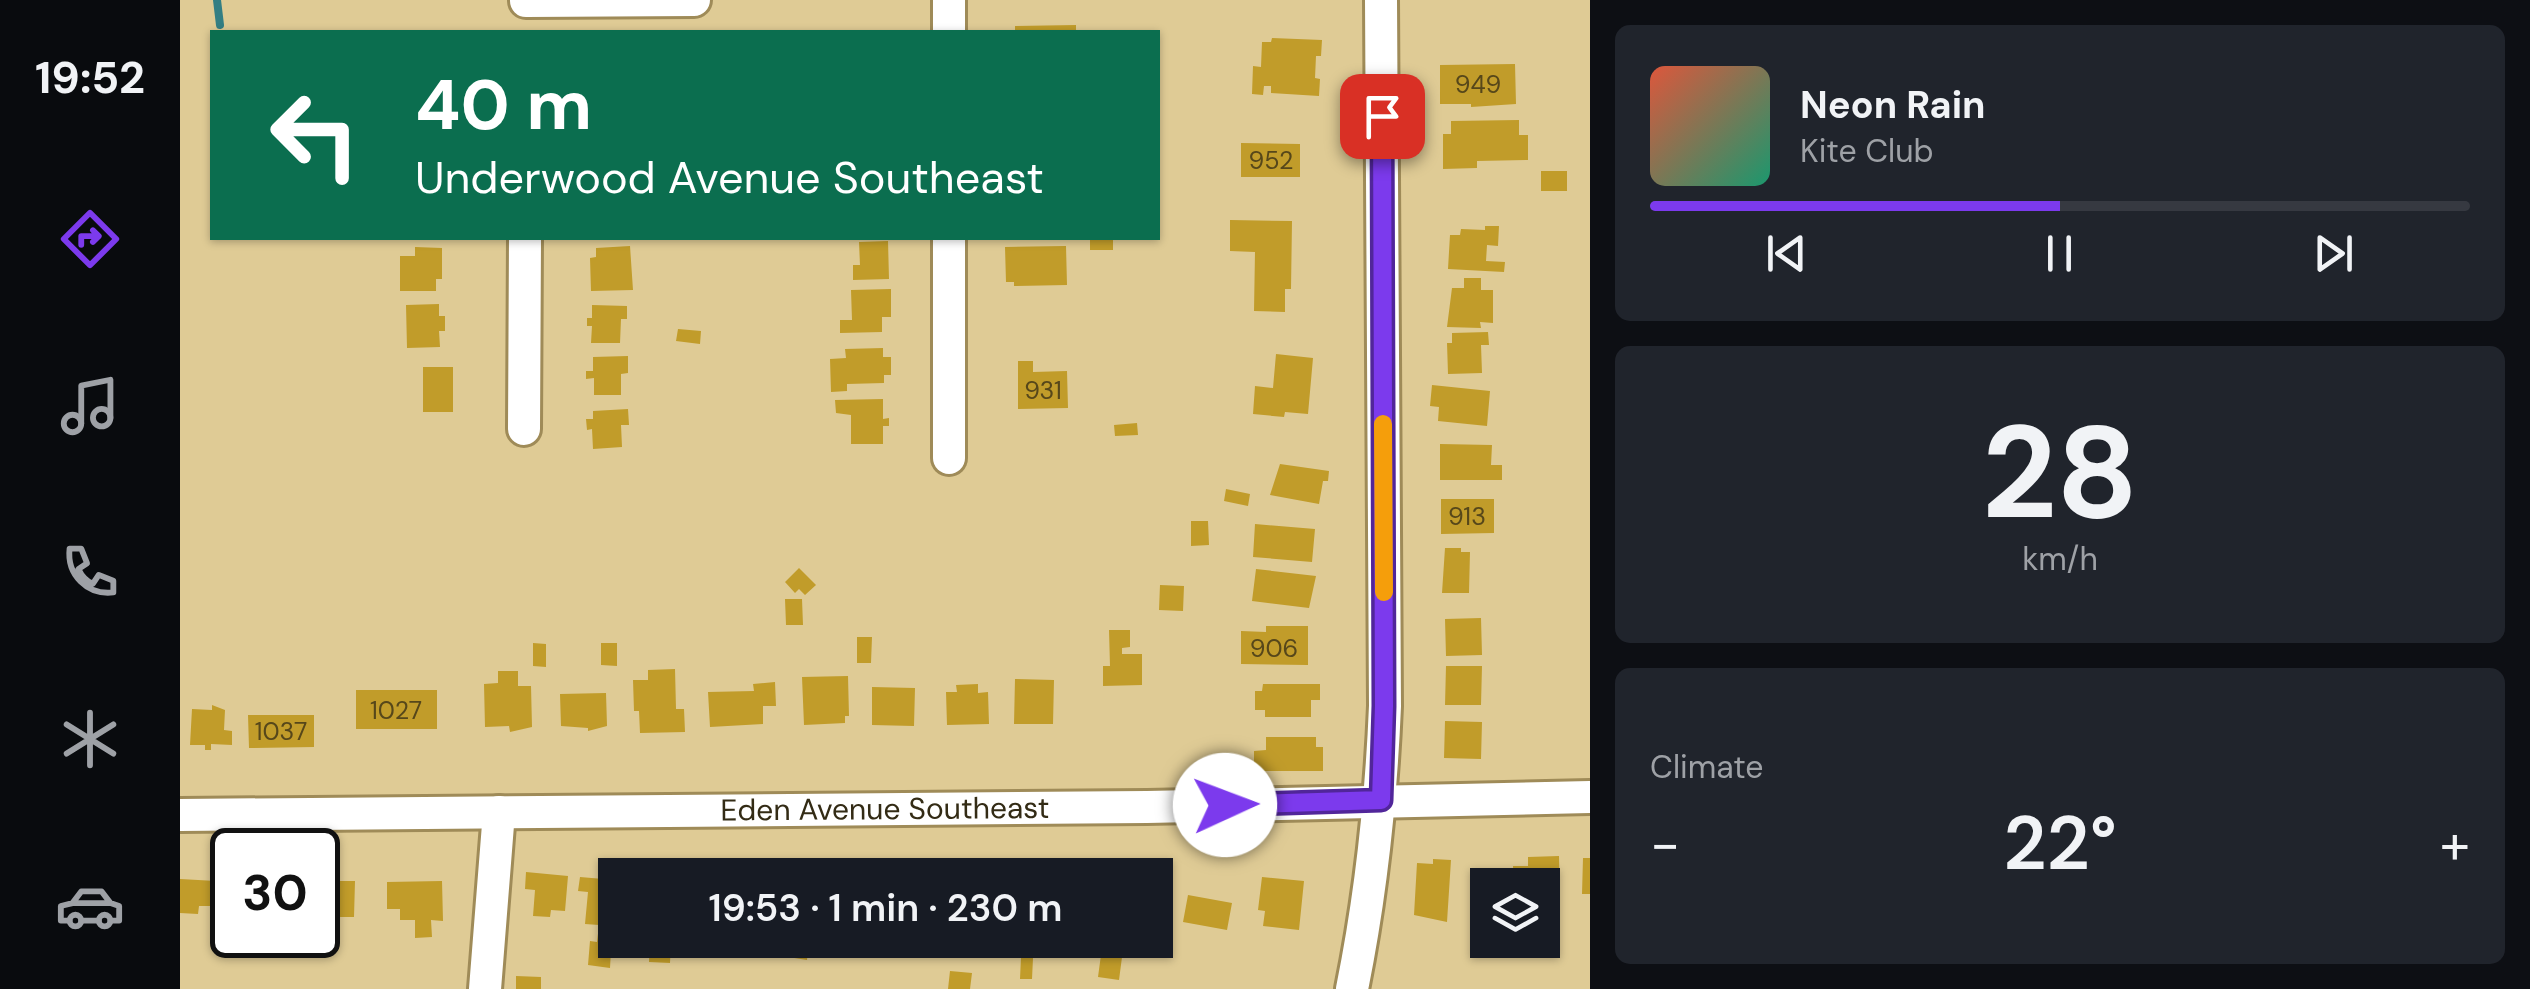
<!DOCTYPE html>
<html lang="en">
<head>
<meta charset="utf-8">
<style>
  :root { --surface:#171b24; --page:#20242c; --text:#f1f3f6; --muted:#9ea1a6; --line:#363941; --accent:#7c3aed }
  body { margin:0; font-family:"DM Sans",sans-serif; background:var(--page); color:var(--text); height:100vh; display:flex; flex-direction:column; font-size:38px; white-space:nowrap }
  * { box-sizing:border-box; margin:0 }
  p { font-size:32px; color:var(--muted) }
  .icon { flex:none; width:55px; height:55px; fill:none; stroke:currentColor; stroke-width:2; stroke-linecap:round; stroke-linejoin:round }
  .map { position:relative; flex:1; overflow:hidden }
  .sheet { display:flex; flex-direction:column; gap:25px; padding:25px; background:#0d0f14; width:940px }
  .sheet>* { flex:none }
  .top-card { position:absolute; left:30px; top:30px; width:950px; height:210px; border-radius:0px; box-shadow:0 2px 8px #0004; background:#0b6e4f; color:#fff; overflow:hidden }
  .tools { position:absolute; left:1290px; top:868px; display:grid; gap:20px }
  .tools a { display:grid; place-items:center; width:90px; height:90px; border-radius:0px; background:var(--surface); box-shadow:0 2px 8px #0004; font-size:50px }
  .speed { position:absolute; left:30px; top:828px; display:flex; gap:20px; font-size:50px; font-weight:700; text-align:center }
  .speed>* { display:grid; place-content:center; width:130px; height:130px; border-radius:50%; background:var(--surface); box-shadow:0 2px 8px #0004; line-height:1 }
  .speed .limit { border:5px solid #111; border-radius:15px; background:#fff; color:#111 }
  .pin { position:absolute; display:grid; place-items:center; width:85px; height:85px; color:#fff; margin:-42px; border-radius:20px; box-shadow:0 5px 15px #0006 }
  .me { position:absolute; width:110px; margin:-55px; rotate:88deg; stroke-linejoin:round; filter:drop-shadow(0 0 8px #0008) }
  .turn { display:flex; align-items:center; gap:35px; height:210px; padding:0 40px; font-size:45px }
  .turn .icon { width:130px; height:130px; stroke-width:2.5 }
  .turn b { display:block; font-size:70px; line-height:85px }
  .big { font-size:75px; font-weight:600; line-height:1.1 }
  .sheet .tile { flex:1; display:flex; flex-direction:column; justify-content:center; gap:15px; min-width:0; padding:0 35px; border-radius:15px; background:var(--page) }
  .sheet .dial { align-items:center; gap:0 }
  .dial b { font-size:130px; line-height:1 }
  .song { display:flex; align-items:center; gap:30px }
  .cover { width:120px; height:120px; border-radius:15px; background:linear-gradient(135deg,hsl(10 70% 55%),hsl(160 70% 35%)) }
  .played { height:10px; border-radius:5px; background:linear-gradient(90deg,var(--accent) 50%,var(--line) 50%) }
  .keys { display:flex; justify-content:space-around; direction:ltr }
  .heat { display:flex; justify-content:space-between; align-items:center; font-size:55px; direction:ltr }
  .trip { position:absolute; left:418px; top:858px; width:575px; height:100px; border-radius:0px; background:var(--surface); box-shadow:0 2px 8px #0004; font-weight:600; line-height:100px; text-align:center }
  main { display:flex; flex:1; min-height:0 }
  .menu { display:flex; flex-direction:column; width:180px; justify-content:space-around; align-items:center; background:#090b0e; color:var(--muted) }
  .menu .icon { width:70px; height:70px }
  .menu .selected { color:var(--accent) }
  .menu b { font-size:45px; color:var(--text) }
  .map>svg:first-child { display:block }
</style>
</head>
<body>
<main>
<nav class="menu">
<b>19:52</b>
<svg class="icon selected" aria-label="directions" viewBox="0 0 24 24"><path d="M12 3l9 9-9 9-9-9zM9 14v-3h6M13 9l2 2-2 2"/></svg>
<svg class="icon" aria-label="music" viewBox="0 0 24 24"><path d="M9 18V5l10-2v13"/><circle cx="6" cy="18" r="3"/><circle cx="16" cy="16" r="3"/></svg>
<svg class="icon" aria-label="phone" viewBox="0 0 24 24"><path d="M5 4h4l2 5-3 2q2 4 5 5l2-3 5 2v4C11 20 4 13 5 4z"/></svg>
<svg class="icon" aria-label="climate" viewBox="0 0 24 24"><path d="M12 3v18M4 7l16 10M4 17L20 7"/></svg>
<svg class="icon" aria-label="car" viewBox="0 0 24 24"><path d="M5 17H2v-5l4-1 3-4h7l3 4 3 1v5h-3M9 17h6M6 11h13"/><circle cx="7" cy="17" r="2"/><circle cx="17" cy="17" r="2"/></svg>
</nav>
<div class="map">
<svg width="1410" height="989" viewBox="0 0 1410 989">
  <rect width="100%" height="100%" fill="#dfcb95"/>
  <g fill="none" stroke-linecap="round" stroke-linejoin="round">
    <path stroke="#337e83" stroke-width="8" d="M37,0L40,25"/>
  </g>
  <path fill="#c19c2a" d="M896,25V32H835V26Z
    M1092,38L1142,40L1141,56H1136L1135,78L1140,79L1139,96L1091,93V86H1084L1083,95L1072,94L1073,66L1081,67L1082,42H1091Z
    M1335,64L1336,104L1291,107V104H1260V65Z
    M1339,120V135H1348V160L1297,161V168L1263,169V134H1271V121Z
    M1061,143L1120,144V177H1061Z
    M1361,171H1387V191H1361Z
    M1050,220L1112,221L1111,289H1105V312L1074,311L1075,252L1050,251Z
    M1305,226H1319L1318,246L1307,245L1306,261L1325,262L1324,272L1268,269L1270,235H1280L1281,229L1305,230Z
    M910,238H933V250H910Z
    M708,241L709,279L673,280V265H680L679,242Z
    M450,246L453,290L411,291L410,258L416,257V248Z
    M886,246L887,285L834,286V282H826L825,247Z
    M235,247L262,248V279H256V291H220V256H235Z
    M1284,278H1301V290H1313V323L1300,322L1301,328L1267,327L1272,288H1284Z
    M711,289V317H702V332L660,333V320H672L671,290Z
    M259,304V316H265V331H259L260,347L227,348L226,305Z
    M412,305L447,306V319H441L440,343H411L412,326H407V318H412Z
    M498,329L521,331L520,344L496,341Z
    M1308,332L1309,345H1301L1302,373L1268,374L1267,343H1272V333Z
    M703,348V357H711V375H704V383L667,384V391L651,392L650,359L666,358L665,349Z
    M1096,354L1133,358L1128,414L1105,412L1104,417L1073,414L1075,386L1093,388Z
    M448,356V373L441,374V395H414V378L406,379V371H413V357Z
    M838,361H853V372L887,371L888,408L838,409Z
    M243,367H273V412H243Z
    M1252,385L1310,391L1307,426L1258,421L1259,407L1250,406Z
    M703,399V419L709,418V426H703V444H671V415L656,413L655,400Z
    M448,409L449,425H441L442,447L413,449L412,429L407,430L406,419H413V411Z
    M957,423L958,435L935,436L934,425Z
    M1260,444L1312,445L1311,465H1322V480H1260Z
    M1100,464L1149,471L1148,481H1143L1139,504L1090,495Z
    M1046,489L1070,494L1068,506L1044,501Z
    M1261,499H1314V533L1261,534Z
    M1011,521H1028L1029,545L1011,546Z
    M1075,524L1135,529L1132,562L1073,557Z
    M1265,548H1281V552H1290L1289,593H1262Z
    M619,568L636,585L625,595L619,589L615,593L605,582Z
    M1076,569L1136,576L1129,608L1072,601Z
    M980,585L1004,586L1003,611L979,610Z
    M605,599H622L623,625H606Z
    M1301,618L1302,655L1266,656L1265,619Z
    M1086,626H1128V665L1061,664V631L1086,632Z
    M929,630H950V647L942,648V654H962V685L923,686V666H930Z
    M677,637H692L691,663H677Z
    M353,643L366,644V667L353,666Z
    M421,643H437V666L421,665Z
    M1266,666H1302L1301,705H1265Z
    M495,669L496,709H504L505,732L460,733L459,711H454L453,680H468V670Z
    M318,671H338V686H351L352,727L330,732L329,726L305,727L304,684L318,683Z
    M668,676L669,716H665V723L624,725L622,677Z
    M835,679L874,680L873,724H834Z
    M595,682L596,706H583V724L530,727L528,692L574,691L573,684Z
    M798,684V693L808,692L809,724L767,725L766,692H777L776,685Z
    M1083,684H1140V700H1131V717H1085V710H1075V691H1082Z
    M692,687L735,688L734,726L692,725Z
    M176,690H257V729H176Z
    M426,693L427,726L408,731V728L381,726L380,694Z
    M32,705L45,710L44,730L52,731V745L31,744V750H25V745H10L12,709L32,710Z
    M68,715H134V747L69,748Z
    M1265,721L1302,722L1301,759L1264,758Z
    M1086,737H1136V747H1143V771H1074V751L1086,750Z
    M1379,856L1380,899H1362V885H1334L1333,866H1348V857Z
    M1403,858H1410V894H1402Z
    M1253,859L1271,860L1267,922L1234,915L1237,863L1253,864Z
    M346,872L388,876L385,911L371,910L370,917L353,916L355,890L345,889Z
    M400,877L435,880L430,968L408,965L410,941L417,942L419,925L405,924L408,892L398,891Z
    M1082,877L1124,881L1119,930L1083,926L1085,911L1078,910Z
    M0,879L36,881L35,906H19L18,914L0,913Z
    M142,881H175L174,917H142Z
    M262,881L263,921L251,920L252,937L235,938V920H220V909H207V882Z
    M1008,895L1052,903L1047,930L1003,922Z
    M609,940H629L627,960L608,957Z
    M923,940L944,942L939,980L918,977Z
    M470,941L491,942L490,963L469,962Z
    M841,957L853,958L852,979H840Z
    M770,971L792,973L790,989H768Z
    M336,976L361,977V989H336Z"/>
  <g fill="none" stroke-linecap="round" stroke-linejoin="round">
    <g stroke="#9f8b58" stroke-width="38">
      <g id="minor">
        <path d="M769,0V32"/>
        <path d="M346,1L514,0"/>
        <path d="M769,238V458"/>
        <path d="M344,429L345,238"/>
        <path id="s1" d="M0,815L967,807L1410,797"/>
        <path d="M305,989L319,812"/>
        <path d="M1172,989C1191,895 1201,802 1205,706L1201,0"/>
      </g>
    </g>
    <use href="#minor" stroke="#fff" stroke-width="32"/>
  </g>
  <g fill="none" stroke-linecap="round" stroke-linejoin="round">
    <g stroke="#51269a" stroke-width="25">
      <path id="route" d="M1045,805L1201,800L1204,706L1202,116"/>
    </g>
    <use href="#route" stroke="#7c3aed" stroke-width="18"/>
    <path stroke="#f59e0b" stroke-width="18" d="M1203,424L1204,592"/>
  </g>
  <g text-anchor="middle" stroke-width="10" stroke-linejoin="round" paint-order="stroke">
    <g font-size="25" fill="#56471a">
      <text x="1298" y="93">949</text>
      <text x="1091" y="169">952</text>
      <text x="863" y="399">931</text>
      <text x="1287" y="525">913</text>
      <text x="1094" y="657">906</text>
      <text x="216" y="719">1027</text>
      <text x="101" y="740">1037</text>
    </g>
    <g font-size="30" fill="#332b15" stroke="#ecd8a2">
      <text dy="10" stroke="none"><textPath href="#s1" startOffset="705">Eden Avenue Southeast</textPath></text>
    </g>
  </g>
</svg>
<div class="tools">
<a><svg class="icon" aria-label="layers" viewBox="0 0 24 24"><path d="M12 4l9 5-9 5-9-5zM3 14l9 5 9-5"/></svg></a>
</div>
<div class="speed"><div class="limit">30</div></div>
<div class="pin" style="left:1202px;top:116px;background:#d93025"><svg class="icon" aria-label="arrive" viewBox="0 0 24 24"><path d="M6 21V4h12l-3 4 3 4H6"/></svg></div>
<svg class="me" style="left:1045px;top:805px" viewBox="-20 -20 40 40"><circle r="19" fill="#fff"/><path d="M0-13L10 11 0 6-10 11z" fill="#7c3aed"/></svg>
<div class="trip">19:53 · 1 min · 230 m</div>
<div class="top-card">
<div class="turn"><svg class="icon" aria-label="left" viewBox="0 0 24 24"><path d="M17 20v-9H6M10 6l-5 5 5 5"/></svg><div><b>40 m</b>Underwood Avenue Southeast</div></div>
</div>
</div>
<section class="sheet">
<div class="tile">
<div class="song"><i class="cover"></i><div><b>Neon Rain</b><p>Kite Club</p></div></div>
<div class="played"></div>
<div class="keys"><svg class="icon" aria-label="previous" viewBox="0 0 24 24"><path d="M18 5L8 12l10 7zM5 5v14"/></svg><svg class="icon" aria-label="pause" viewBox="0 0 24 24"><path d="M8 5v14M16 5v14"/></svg><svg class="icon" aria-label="next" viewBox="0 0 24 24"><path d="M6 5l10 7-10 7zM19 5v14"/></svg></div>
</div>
<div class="tile dial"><b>28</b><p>km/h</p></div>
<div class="tile"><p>Climate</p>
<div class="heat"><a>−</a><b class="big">22°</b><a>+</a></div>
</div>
</section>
</main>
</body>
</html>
